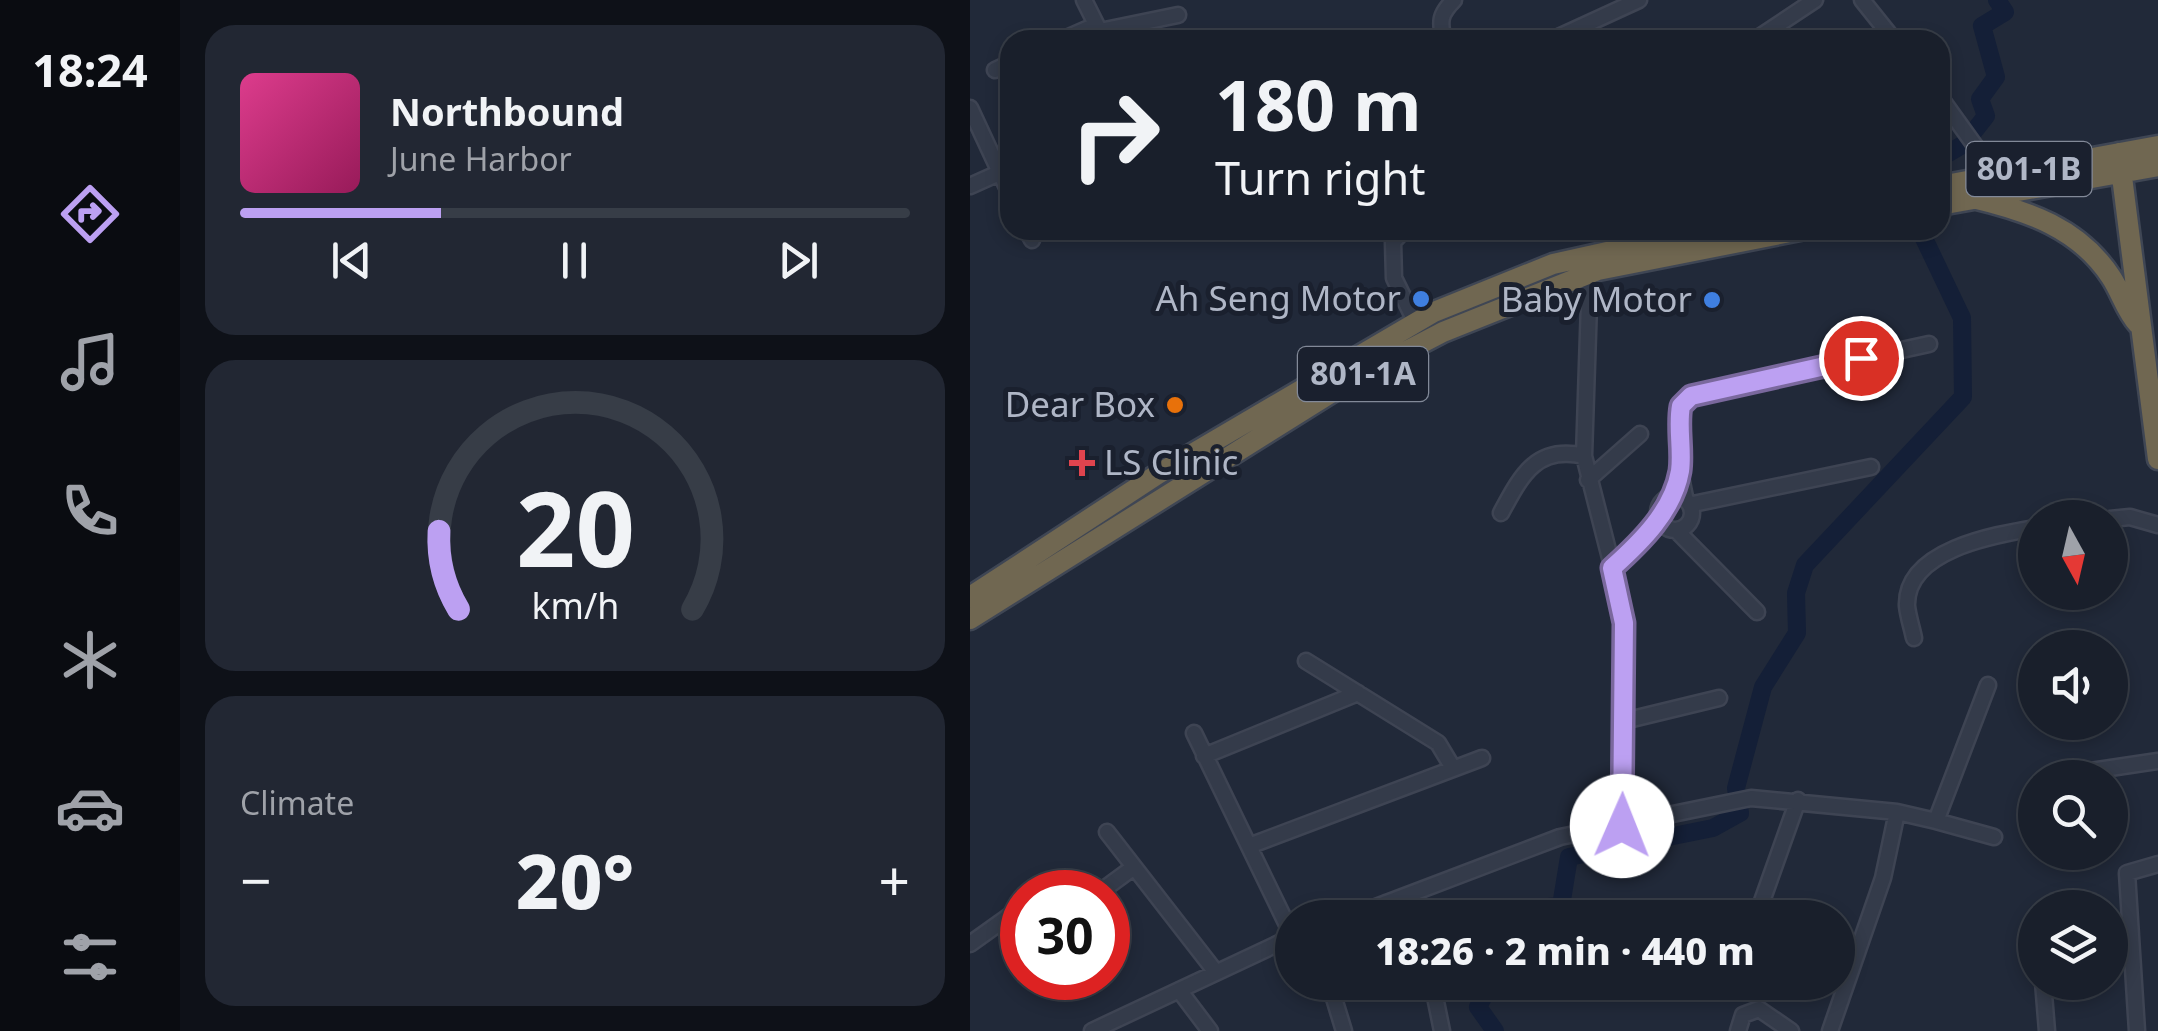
<!DOCTYPE html>
<html lang="en">
<head>
<meta charset="utf-8">
<style>
  :root { --surface:#191f2b; --page:#222733; --text:#f1f3f6; --muted:#9fa2a9; --line:#373d47; --accent:#bca0f2 }
  body { margin:0; font-family:"Noto Sans",sans-serif; background:var(--page); color:var(--text); height:100vh; display:flex; flex-direction:column; font-size:38px; white-space:nowrap }
  * { box-sizing:border-box; margin:0 }
  p { font-size:32px; color:var(--muted) }
  .icon { flex:none; width:55px; height:55px; fill:none; stroke:currentColor; stroke-width:2; stroke-linecap:round; stroke-linejoin:round }
  .map { position:relative; flex:1; overflow:hidden }
  .drawer { display:flex; flex-direction:column; gap:25px; padding:25px; background:#0e1118; width:790px }
  .drawer>* { flex:none }
  .top-card { position:absolute; left:30px; top:30px; width:950px; height:210px; border-radius:30px; box-shadow:0 5px 15px #0003,0 0 0 2px var(--line); background:#191f2b; color:var(--text); overflow:hidden }
  .needle { width:65px; rotate:172deg }
  .controls { position:absolute; left:1048px; top:500px; display:grid; gap:20px }
  .controls a { display:grid; place-items:center; width:110px; height:110px; border-radius:50%; background:var(--surface); box-shadow:0 5px 15px #0003,0 0 0 2px var(--line); font-size:50px }
  .speed { position:absolute; left:30px; top:870px; display:flex; gap:20px; font-size:50px; font-weight:700; text-align:center }
  .speed>* { display:grid; place-content:center; width:130px; height:130px; border-radius:50%; background:var(--surface); box-shadow:0 5px 15px #0003,0 0 0 2px var(--line); line-height:1 }
  .speed .limit { border:15px solid #d22; background:#fff; color:#111 }
  .pin { position:absolute; display:grid; place-items:center; width:85px; height:85px; color:#fff; margin:-42px; border:5px solid #fff; border-radius:50%; box-shadow:0 2px 10px #0007 }
  .me { position:absolute; width:110px; margin:-55px; rotate:1deg; stroke-linejoin:round; filter:drop-shadow(0 0 8px #0008) }
  .turn { display:flex; align-items:center; gap:35px; height:210px; padding:0 50px; font-size:45px }
  .turn .icon { width:130px; height:130px; stroke-width:2.5 }
  .turn b { display:block; font-size:70px; line-height:85px }
  .big { font-size:75px; font-weight:800; line-height:1.1 }
  .drawer .widget { flex:1; display:flex; flex-direction:column; justify-content:center; gap:15px; min-width:0; padding:0 35px; border-radius:30px; background:var(--page) }
  .drawer .dial { align-items:center; gap:0 }
  .dial svg { height:260px; overflow:visible; fill:none; stroke:var(--line); stroke-width:7; stroke-linecap:round; text-anchor:middle }
  .dial text { fill:var(--text); stroke:none }
  .song { display:flex; align-items:center; gap:30px }
  .cover { width:120px; height:120px; border-radius:15px; background:linear-gradient(135deg,hsl(330 70% 55%),hsl(330 70% 35%)) }
  .played { height:10px; border-radius:5px; background:linear-gradient(90deg,var(--accent) 30%,var(--line) 30%) }
  .keys { display:flex; justify-content:space-around; direction:ltr }
  .heat { display:flex; justify-content:space-between; align-items:center; font-size:55px; direction:ltr }
  .trip { position:absolute; left:305px; top:900px; width:580px; height:100px; border-radius:50px; background:var(--surface); box-shadow:0 5px 15px #0003,0 0 0 2px var(--line); font-weight:800; line-height:100px; text-align:center }
  main { display:flex; flex:1; min-height:0 }
  .menu { display:flex; flex-direction:column; width:180px; justify-content:space-around; align-items:center; background:#0a0c11; color:var(--muted) }
  .menu .icon { width:70px; height:70px }
  .menu .current { color:var(--accent) }
  .menu b { font-size:45px; color:var(--text) }
  .map>svg:first-child { display:block }
</style>
</head>
<body>
<main>
<nav class="menu">
<b>18:24</b>
<svg class="icon current" aria-label="directions" viewBox="0 0 24 24"><path d="M12 3l9 9-9 9-9-9zM9 14v-3h6M13 9l2 2-2 2"/></svg>
<svg class="icon" aria-label="music" viewBox="0 0 24 24"><path d="M9 18V5l10-2v13"/><circle cx="6" cy="18" r="3"/><circle cx="16" cy="16" r="3"/></svg>
<svg class="icon" aria-label="phone" viewBox="0 0 24 24"><path d="M5 4h4l2 5-3 2q2 4 5 5l2-3 5 2v4C11 20 4 13 5 4z"/></svg>
<svg class="icon" aria-label="climate" viewBox="0 0 24 24"><path d="M12 3v18M4 7l16 10M4 17L20 7"/></svg>
<svg class="icon" aria-label="car" viewBox="0 0 24 24"><path d="M5 17H2v-5l4-1 3-4h7l3 4 3 1v5h-3M9 17h6M6 11h13"/><circle cx="7" cy="17" r="2"/><circle cx="17" cy="17" r="2"/></svg>
<svg class="icon" aria-label="filters" viewBox="0 0 24 24"><path d="M4 7h16M4 17h16"/><circle cx="9" cy="7" r="2"/><circle cx="15" cy="17" r="2"/></svg>
</nav>
<section class="drawer">
<div class="widget">
<div class="song"><i class="cover"></i><div><b>Northbound</b><p>June Harbor</p></div></div>
<div class="played"></div>
<div class="keys"><svg class="icon" aria-label="previous" viewBox="0 0 24 24"><path d="M18 5L8 12l10 7zM5 5v14"/></svg><svg class="icon" aria-label="pause" viewBox="0 0 24 24"><path d="M8 5v14M16 5v14"/></svg><svg class="icon" aria-label="next" viewBox="0 0 24 24"><path d="M6 5l10 7-10 7zM19 5v14"/></svg></div>
</div>
<div class="widget dial"><svg viewBox="0 0 100 80">
<path d="M14 69A42 42 0 1 1 86 69"/>
<path d="M14 69A42 42 0 0 1 8 45" stroke="#bca0f2"/>
<text x="50" y="56" font-size="32" font-weight="700">20</text>
<text x="50" y="72" font-size="11">km/h</text>
</svg></div>
<div class="widget"><p>Climate</p>
<div class="heat"><a>−</a><b class="big">20°</b><a>+</a></div>
</div>
</section>
<div class="map">
<svg width="1188" height="1031" viewBox="0 0 1188 1031">
  <rect width="100%" height="100%" fill="#212939"/>
  <g fill="none" stroke-linecap="round" stroke-linejoin="round">
    <path stroke="#141f37" stroke-width="18" d="M970,158L994,144L1016,116L1010,99L1026,77L1012,26L1035,12L1027,0
      M543,918L566,908L591,906L599,857L743,828L770,813L766,788L793,687L827,633L826,593L835,565L993,397L992,318L950,230
      M512,982L517,990L508,1007L525,1031"/>
    <g stroke="#3e4453" stroke-width="19">
      <path id="minor" d="M114,0L134,40
        M892,0L924,40
        M130,31L208,15
        M92,40L126,25
        M474,40C469,21 470,14 484,0
        M582,40L669,0
        M785,40L845,0
        M25,70L40,63
        M970,97L1026,175
        M0,108L40,194
        M0,186L40,168
        M57,230L62,240
        M434,230L423,242L424,278L446,323
        M620,273L614,456L653,609L652,826
        M618,480L670,434
        M688 513a17 17 0 1 1 34 0a17 17 0 1 1-34 0Z
        M715,497C710,472 697,413 721,396L959,344
        M723,504L901,467
        M531,513C551,476 566,445 614,456
        M1140,519L1160,517L1188,525
        M707,531L787,612
        M643,568L688,522
        M944,638C942,628 938,616 937,606C935,550 1024,535 1065,528
        M336,661L468,743L483,768
        M654,721L749,698
        M224,733L322,935
        M234,756L388,693
        M1100,774L1188,761
        M927,812L966,821L1018,685
        M966,821L1024,837
        M137,832L245,971
        M279,846L512,758
        M130,892L164,867
        M416,903L425,918
        M377,918L590,837L781,798L927,812L913,878L860,1031
        M786,918L828,800
        M0,944L42,914
        M359,982L374,1031
        M462,982L472,1031
        M1073,982L1077,1031
        M209,990L240,1031
        M122,1031L322,937
        M768,1031L773,1015L789,1009L821,1031
        M1167,1031L1157,873L1188,864"/>
    </g>
    <g stroke="#3f4654" stroke-width="25">
      <path id="highway" d="M1149,153L1188,459
        M970,186L1188,146
        M1003,198C1058,211 1109,228 1141,277C1151,292 1156,311 1168,324
        M970,205L1188,166
        M0,597L188,474L464,312L583,264L736,230
        M0,619L383,379L473,332L628,270L830,230"/>
    </g>
    <use href="#minor" stroke="#343b4a" stroke-width="14"/>
    <use href="#highway" stroke="#706751" stroke-width="20"/>
  </g>
  <g fill="none" stroke-linecap="round" stroke-linejoin="round">
    <g stroke="#7a689d" stroke-width="25">
      <path id="route" d="M652,826L654,623L642,568C671,542 703,511 710,471C713,450 707,427 711,406L721,396L891,358"/>
    </g>
    <use href="#route" stroke="#bca0f2" stroke-width="18"/>
  </g>
  <g fill="#3f7fe0" stroke="#1a202e" stroke-width="4">
    <circle cx="451" cy="299" r="10"/>
    <circle cx="742" cy="300" r="10"/>
  </g>
  <circle fill="#e8710a" stroke="#1a202e" stroke-width="4" cx="205" cy="405" r="10"/>
  <path fill="#e0444e" stroke="#1a202e" stroke-width="4" d="M107 448h10v10h10v10h-10v10h-10v-10h-10v-10h10z"/>
  <g text-anchor="middle" stroke-width="10" stroke-linejoin="round" paint-order="stroke">
    <g fill="#1a202e" stroke="#828998" stroke-width="2.5">
      <rect x="996.5" y="142" width="125" height="54" rx="8"/>
      <rect x="328" y="347" width="130" height="54" rx="8"/>
    </g>
    <g font-size="32" font-weight="bold" fill="#afb6c6">
      <text x="1059" y="180">801-1B</text>
      <text x="393" y="385">801-1A</text>
    </g>
    <g font-size="35" fill="#afb6c6" stroke="#1a202e" text-anchor="end">
      <text x="431" y="311">Ah Seng Motor</text>
      <text x="722" y="312">Baby Motor</text>
      <text x="185" y="417">Dear Box</text>
      <text x="134" y="475" text-anchor="start">LS Clinic</text>
    </g>
  </g>
</svg>
<div class="controls">
<a><svg class="needle" viewBox="-14 -14 28 28"><path d="M0-13l5 13h-10z" fill="#e53935"/><path d="M0 13l5-13h-10z" fill="#9fa2a9"/></svg></a>
<a><svg class="icon" aria-label="sound" viewBox="0 0 24 24"><path d="M4 9h4l5-4v14l-5-4H4zM17 9q2 3 0 6"/></svg></a>
<a><svg class="icon" aria-label="search" viewBox="0 0 24 24"><circle cx="10" cy="10" r="6"/><path d="M15 15l6 6"/></svg></a>
<a><svg class="icon" aria-label="layers" viewBox="0 0 24 24"><path d="M12 4l9 5-9 5-9-5zM3 14l9 5 9-5"/></svg></a>
</div>
<div class="speed"><div class="limit">30</div></div>
<div class="pin" style="left:891px;top:358px;background:#d93025"><svg class="icon" aria-label="arrive" viewBox="0 0 24 24"><path d="M6 21V4h12l-3 4 3 4H6"/></svg></div>
<svg class="me" style="left:652px;top:826px" viewBox="-20 -20 40 40"><circle r="19" fill="#fff"/><path d="M0-13L10 11 0 6-10 11z" fill="#bca0f2"/></svg>
<div class="trip">18:26 · 2 min · 440 m</div>
<div class="top-card">
<div class="turn"><svg class="icon" aria-label="right" viewBox="0 0 24 24"><path d="M7 20v-9h11M14 6l5 5-5 5"/></svg><div><b>180 m</b>Turn right</div></div>
</div>
</div>
</main>
</body>
</html>
